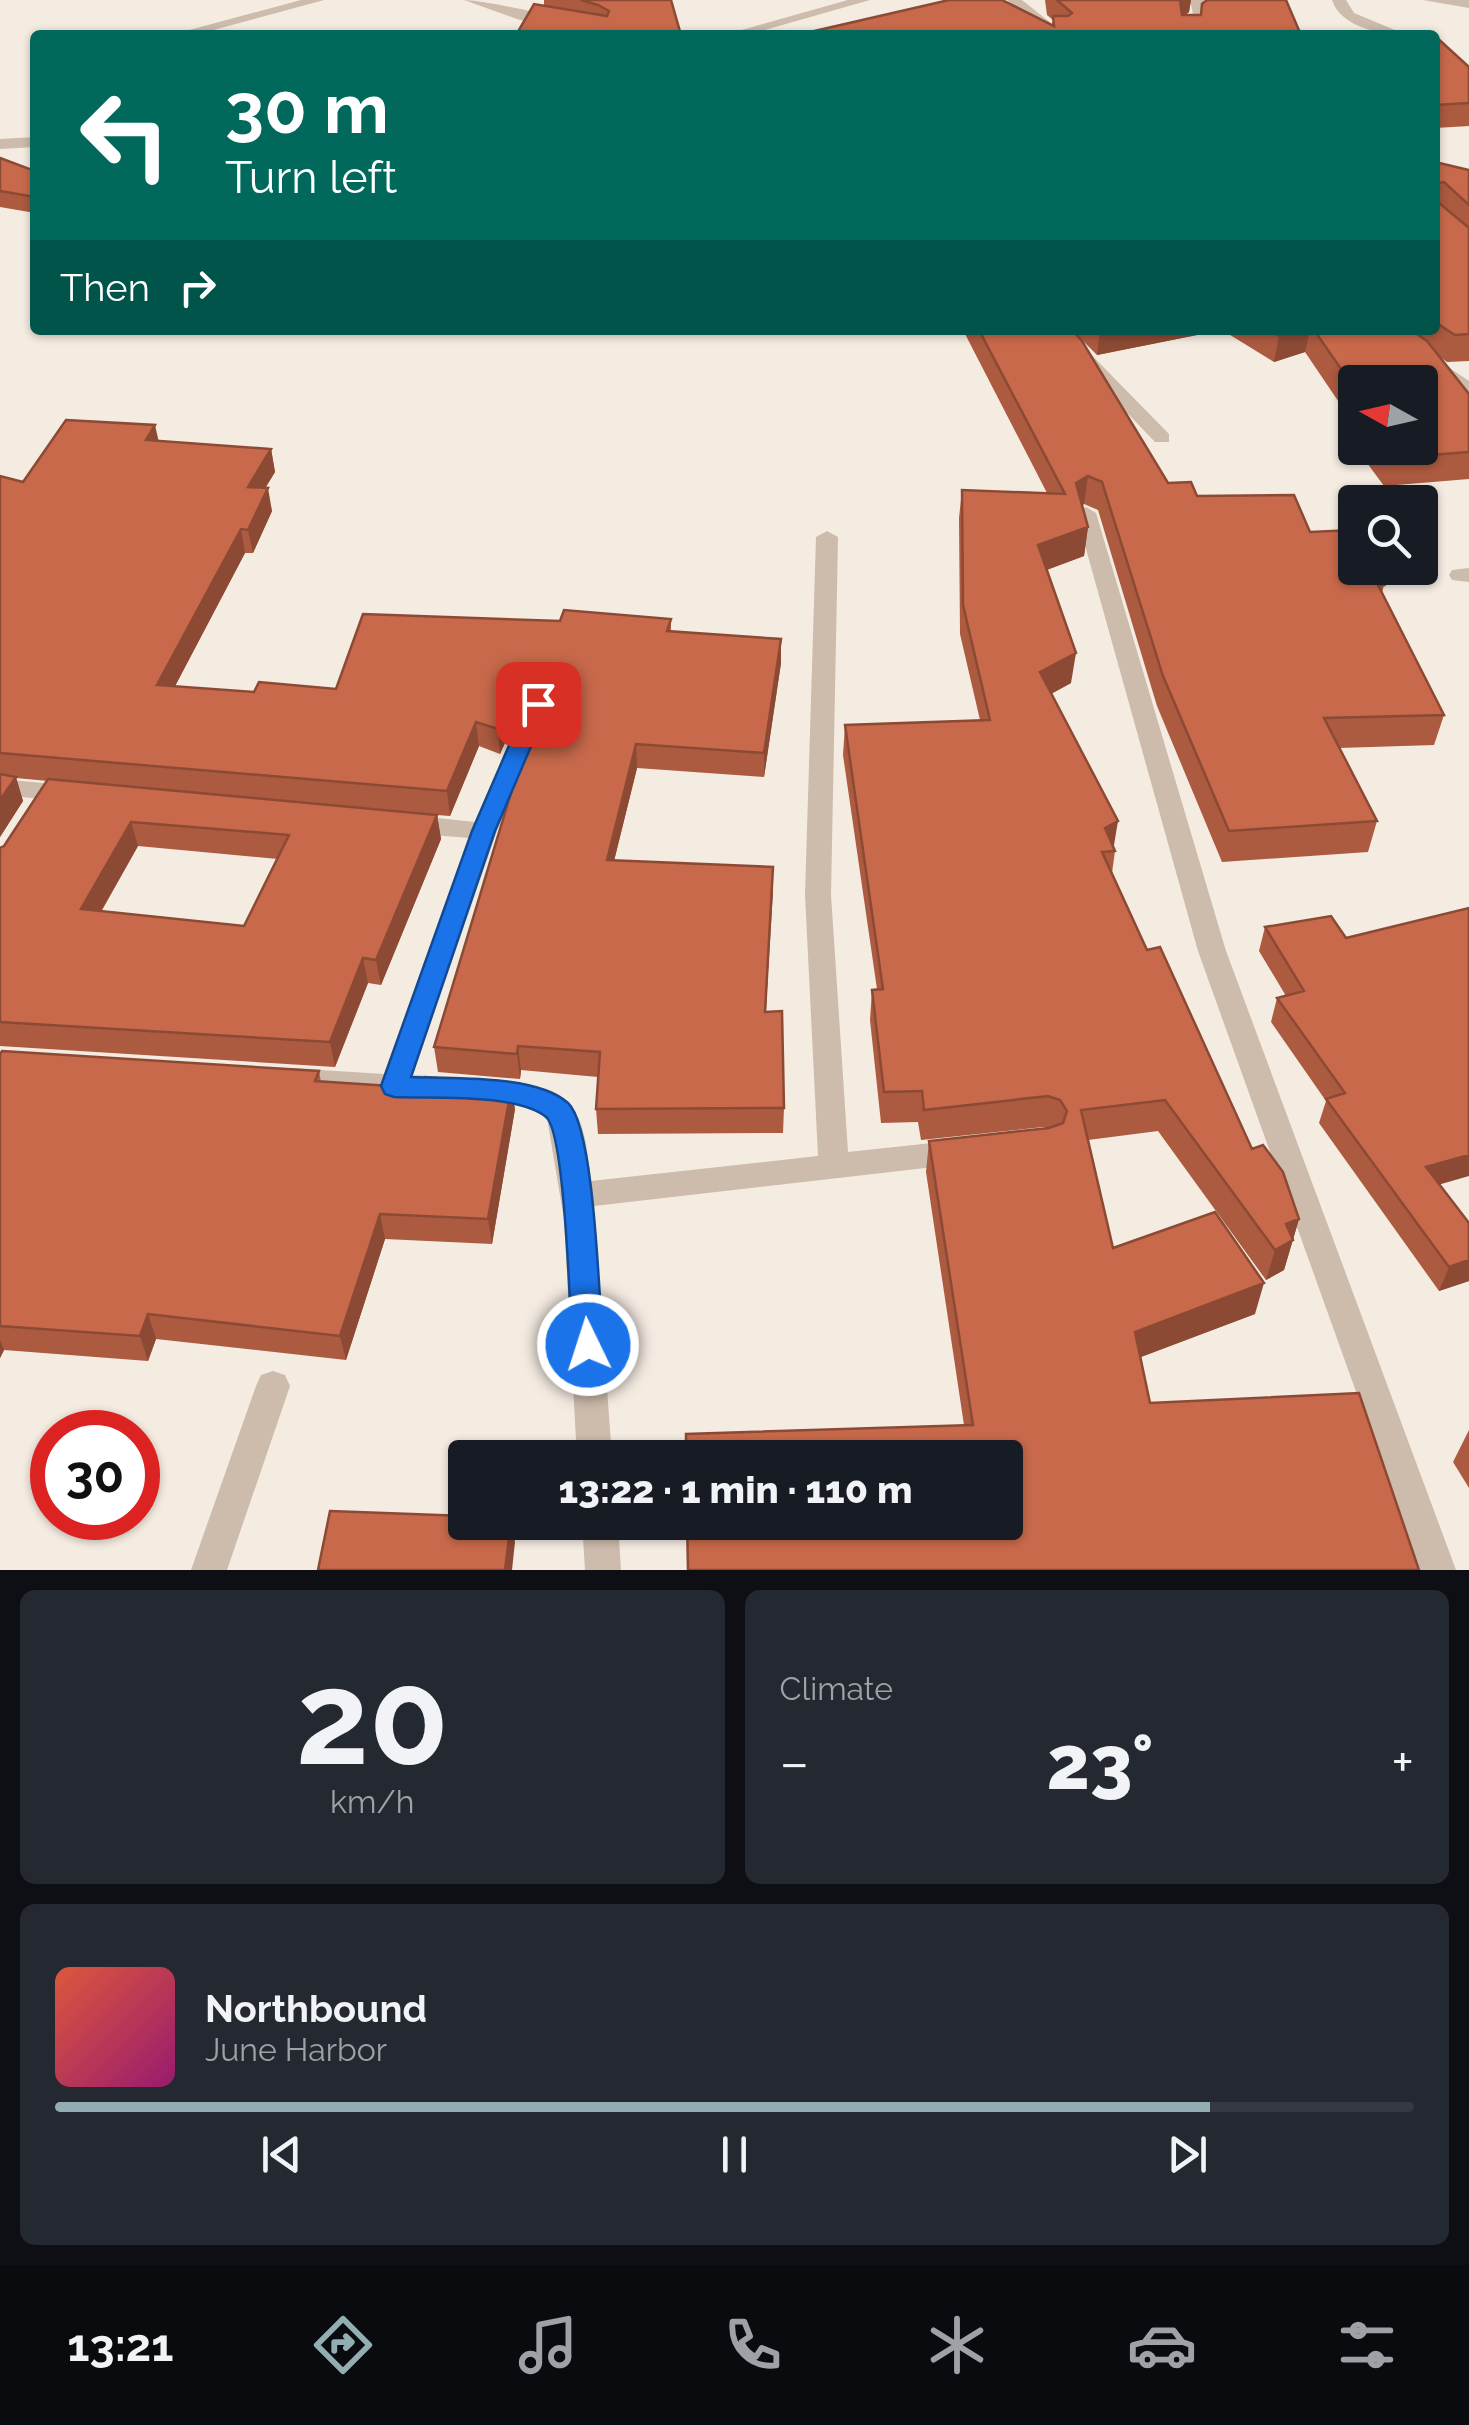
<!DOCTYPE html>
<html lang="en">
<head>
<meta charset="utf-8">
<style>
  :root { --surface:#171b24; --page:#242831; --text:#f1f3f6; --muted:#9ea1a6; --line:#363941; --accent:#92aeb2 }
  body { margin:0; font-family:Raleway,sans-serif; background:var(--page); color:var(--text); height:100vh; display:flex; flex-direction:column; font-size:38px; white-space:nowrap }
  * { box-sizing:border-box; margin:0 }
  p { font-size:32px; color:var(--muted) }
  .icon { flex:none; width:55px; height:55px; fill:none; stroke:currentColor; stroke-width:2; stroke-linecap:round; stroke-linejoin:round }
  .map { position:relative; height:1570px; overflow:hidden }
  .details { display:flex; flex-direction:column; gap:20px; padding:20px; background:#0d0f14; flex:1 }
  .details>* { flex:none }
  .hud { position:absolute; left:30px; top:30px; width:1410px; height:305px; border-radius:10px; box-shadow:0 2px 8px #0004; background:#00695c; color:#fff; overflow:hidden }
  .needle { width:65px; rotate:278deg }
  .fabs { position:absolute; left:1338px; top:365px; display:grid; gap:20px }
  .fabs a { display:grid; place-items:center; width:100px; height:100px; border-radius:10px; background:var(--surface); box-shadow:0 2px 8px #0004; font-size:50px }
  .speed { position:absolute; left:30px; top:1410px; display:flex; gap:20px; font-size:50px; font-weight:700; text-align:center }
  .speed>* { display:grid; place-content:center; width:130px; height:130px; border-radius:50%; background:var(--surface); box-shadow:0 2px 8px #0004; line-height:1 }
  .speed .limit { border:15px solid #d22; background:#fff; color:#111 }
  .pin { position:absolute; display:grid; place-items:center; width:85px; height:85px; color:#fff; margin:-42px; border-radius:20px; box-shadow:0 5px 15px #0006 }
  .me { position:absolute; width:110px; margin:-55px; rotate:356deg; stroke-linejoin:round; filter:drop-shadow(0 0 8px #0008) }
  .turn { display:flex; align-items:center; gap:35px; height:210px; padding:0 30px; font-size:45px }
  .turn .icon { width:130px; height:130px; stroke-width:2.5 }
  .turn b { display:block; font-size:70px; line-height:85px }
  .then { display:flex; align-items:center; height:95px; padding:0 30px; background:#0003; gap:20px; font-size:38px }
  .big { font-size:75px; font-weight:800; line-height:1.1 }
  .details .card { flex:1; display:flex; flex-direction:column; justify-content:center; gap:15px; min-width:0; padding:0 35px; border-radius:15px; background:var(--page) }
  .details .dial { align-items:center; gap:0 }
  .dial b { font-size:130px; line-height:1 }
  .song { display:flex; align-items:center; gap:30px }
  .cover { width:120px; height:120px; border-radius:15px; background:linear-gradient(135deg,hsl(10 70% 55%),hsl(320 70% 35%)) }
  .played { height:10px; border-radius:5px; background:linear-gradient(90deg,var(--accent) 85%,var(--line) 85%) }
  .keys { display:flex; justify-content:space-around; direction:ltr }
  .heat { display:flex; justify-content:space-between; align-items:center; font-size:55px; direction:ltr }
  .details .tiles { flex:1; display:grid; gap:20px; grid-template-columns:1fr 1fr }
  .card:last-child { grid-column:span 2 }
  .trip { position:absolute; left:448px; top:1440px; width:575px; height:100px; border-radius:10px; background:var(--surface); box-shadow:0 2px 8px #0004; font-weight:800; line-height:100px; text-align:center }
  .menu { display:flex; height:160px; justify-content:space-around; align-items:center; background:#090b0e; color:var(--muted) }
  .menu .icon { width:70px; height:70px }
  .menu .active { color:var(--accent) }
  .menu b { font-size:45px; color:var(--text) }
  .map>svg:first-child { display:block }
</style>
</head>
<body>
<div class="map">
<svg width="1469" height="1570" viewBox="0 0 1469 1570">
  <rect width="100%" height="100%" fill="#f4ebe1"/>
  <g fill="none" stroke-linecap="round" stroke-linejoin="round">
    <path fill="#cdbbac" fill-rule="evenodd" d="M301,0H324L195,35H171Z
      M464,0C486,0 592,23 606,35L520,20Z
      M848,0H870L747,35H724Z
      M1007,0H1022L1066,35H1050Z
      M1190,0H1204L1207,16L1195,24V35H1181V22L1193,14Z
      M1332,0H1346L1354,13L1407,35C1382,35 1340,27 1332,0Z
      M1423,0H1469V8Z
      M35,137V147L0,149V139Z
      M1048,330H1067L1169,434V442H1155Z
      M1372,330H1393L1469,381V396Z
      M1086,507L1096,513L1226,951L1456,1570H1420L1198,951L1076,513Z
      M827,531L838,537L831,895L848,1152L960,1140L971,1143L975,1152L971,1161L960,1164L594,1206L612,1458H577L564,1219L547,1118L533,1109L510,1104L289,1090L279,1087L274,1079L279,1071L289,1068L384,1074L469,838L409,833L396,824L409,815L475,822L526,704L538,697L550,704L497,831L412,1075C448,1078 549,1074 571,1105C586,1125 588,1157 591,1181L818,1156L805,895L816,537Z
      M1469,568V582L1452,580L1449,575L1452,570Z
      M0,779L75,786L88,794L75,802L0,795Z
      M273,1371L285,1375L290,1386L227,1570H191L256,1386L261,1375Z
      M582,1522H618L621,1570H585Z"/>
  </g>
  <path fill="#ac5a40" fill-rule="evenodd" d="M544,0H671L681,35L544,6Z
    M1045,0H1191L1189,12L1185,15L1052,25L1053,20L1047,15Z
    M1435,36L1469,67V126L1435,128Z
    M0,158L35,171V213L0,207Z
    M1435,162L1469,170V361L1447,362L1440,357L1469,394V479L1384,486L1356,448H1420L1355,382V426L1305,352L1274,362L1222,330L1097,355L1072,330H1435Z
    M963,330H1072L1168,483L1197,496L1310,532L1384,585L1382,593L1444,715L1434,745L1339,748L1377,821L1368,852L1222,862L1157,706L1098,510L1084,504L1082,505L1088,527L1084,556L1047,570L1071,683L1051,694L1115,851L1112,873L1147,950L1252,1149L1299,1219L1284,1270L1266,1280L1158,1131L1088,1140L1113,1248L1255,1314L1140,1357L1150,1403L964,1425L926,1172L929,1141L1046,1128L1043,1127L921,1140L918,1122L881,1123L870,1020L872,990L877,989L843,755L845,725L980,720L960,634L959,518L962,490L1047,493Z
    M159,441L271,449L275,472L265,488L272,511L253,553H245L175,686L254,692L336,689L560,621L671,619V632L781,663L764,777L637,768L614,861L773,867L766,1012L784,1108L783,1133L598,1134L596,1109L598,1077L521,1070L520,1079L438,1072L434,1047L545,698L540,694L523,702L500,754L479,746L450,816L437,815L441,839L381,985L368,983L335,1067L0,1046V848L4,846L48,781L16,778L23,801L0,837V476L23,482ZM138,846L278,859L244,926L101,912Z
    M1265,927L1440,1185L1469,1223V1281L1439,1291L1319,1123L1326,1101L1271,1022L1277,998L1286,996L1259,951Z
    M0,1054L319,1071L321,1082L515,1109L492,1244L385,1239L346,1360L156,1339L148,1361L4,1350L0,1358Z
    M1469,1430V1488L1453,1462Z"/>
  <path fill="#8c4a34" d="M1180,0H1191L1189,12L1177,22Z
    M1100,330H1222L1097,355Z
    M1297,330H1310L1305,352L1274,362L1279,336Z
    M155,425L160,447L146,440Z
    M271,449L275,472L252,510L248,487Z
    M1088,476L1084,504L1073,512L1076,483Z
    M268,488L272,511L253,553L248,530Z
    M1088,527L1084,556L1035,574L1038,545Z
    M241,529L245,553L163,709L157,685Z
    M781,639V663L764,777V753Z
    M1076,653L1071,683L1036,702L1040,672Z
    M538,670L540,694L523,702L500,754L498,729L520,678Z
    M476,722L479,746L450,816L447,791Z
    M636,744L637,768L608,885L607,860Z
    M16,777L23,801L0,837V800Z
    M437,815L441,839L381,985L376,960Z
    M1118,821L1113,851L1105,828Z
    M131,822L138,846L88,934L81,909Z
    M773,867V892L764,1037L765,1012Z
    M363,958L368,983L335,1067L330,1042Z
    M518,1046L521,1070L520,1079L517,1054Z
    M512,1084L515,1109L492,1244L488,1219Z
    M1469,1155V1176L1417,1191L1426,1167Z
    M380,1214L385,1239L346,1360L340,1336Z
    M1299,1219L1284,1270L1266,1280L1275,1250L1286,1224Z
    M1469,1260V1281L1439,1291L1449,1267Z
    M1264,1283L1255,1314L1128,1362L1135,1332Z
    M148,1314L156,1339L148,1361L140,1336Z
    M0,1340L4,1350L0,1358Z
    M511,1522L515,1542L512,1570H505Z"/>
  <path fill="#c8694b" stroke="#8c4a34" stroke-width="2.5" fill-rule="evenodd" d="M581,0H671L681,35H516L534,4L607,16L609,11L598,5Z
    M949,0H1002L1054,26L1053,16H1068L1072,13L1057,0H1180L1182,15H1201L1202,4L1207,0H1286L1301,35H797Z
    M1435,36L1469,67V103L1435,105Z
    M0,158L35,171V197L0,191Z
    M1435,162L1469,170V205L1444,182L1438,183L1439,203L1469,228V334L1455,335L1435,322Z
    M979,330H1072L1082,341L1168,483L1191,482L1197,496L1294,495L1310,532L1353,530L1355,534V568H1374L1384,585H1378L1444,715L1324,718L1377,821L1229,831L1163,676L1102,482L1088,476L1076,483L1088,527L1038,545L1076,653L1040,672L1118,821L1105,828L1115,851L1102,852L1147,950L1160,947L1252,1149L1263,1145L1283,1172L1299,1219L1286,1224L1293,1240L1275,1250L1165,1100L1081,1110L1113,1248L1215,1212L1264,1283L1135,1332L1150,1403L1359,1393L1419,1570H688L687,1522H1005V1458H686V1434L973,1425L929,1141L1049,1128L1063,1123L1067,1111L1060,1100L1048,1096L924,1110L922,1091L884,1092L872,990L883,989L845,725L990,720L963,605L962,490L1065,494Z
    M1270,330H1297L1279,336Z
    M1314,330H1411L1427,341L1469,394V452L1391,458L1383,448H1420V382H1355V389Z
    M66,420L155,425L146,440L271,449L248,487L268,488L248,530L241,529L157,685L254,692L259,682L336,689L363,614L560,621L564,610L671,619L667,631L781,639L764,753L636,744L607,860L773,867L765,1012L782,1011L784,1108L596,1109L600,1052L518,1046L517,1054L434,1047L527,740L552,681L538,670L520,678L498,729L476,722L447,791L0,753V476L23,482Z
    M0,774L16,777L0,800Z
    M48,779L437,815L376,960L363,958L330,1042L0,1022V848L4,846ZM131,822L289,835L244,926L81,909Z
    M1469,908V1155L1426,1167L1469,1223V1260L1449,1267L1326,1099L1345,1093L1277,998L1304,991L1265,927L1331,916L1346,938Z
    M2,1051L319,1071L315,1081L421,1088L425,1077L512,1084L488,1219L380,1214L340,1336L148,1314L140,1336L0,1326V1054Z
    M330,1511L465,1516V1522H511L505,1570H318Z"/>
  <path fill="#1a73e8" stroke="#114b97" stroke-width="2.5" d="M538,698L549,704L495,831L411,1077C453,1079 536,1074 568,1103C595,1128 599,1302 603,1345L598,1354L588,1358L577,1354L572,1345C570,1311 565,1132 546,1117C517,1093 433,1099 394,1097L385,1094L381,1086L472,831L527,704Z"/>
</svg>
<div class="fabs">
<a><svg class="needle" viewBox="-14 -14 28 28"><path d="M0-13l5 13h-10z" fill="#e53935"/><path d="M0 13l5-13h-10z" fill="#9ea1a6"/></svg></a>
<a><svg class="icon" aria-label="search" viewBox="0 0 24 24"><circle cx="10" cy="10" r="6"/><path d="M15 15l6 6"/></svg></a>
</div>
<div class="speed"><div class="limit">30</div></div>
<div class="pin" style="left:538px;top:704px;background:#d93025"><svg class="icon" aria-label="arrive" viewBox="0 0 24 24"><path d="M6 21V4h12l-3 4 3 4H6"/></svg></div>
<svg class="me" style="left:588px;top:1345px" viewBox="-20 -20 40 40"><circle r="17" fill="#1a73e8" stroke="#fff" stroke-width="3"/><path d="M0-11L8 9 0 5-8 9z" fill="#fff"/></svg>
<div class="trip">13:22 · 1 min · 110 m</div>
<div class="hud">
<div class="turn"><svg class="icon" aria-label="left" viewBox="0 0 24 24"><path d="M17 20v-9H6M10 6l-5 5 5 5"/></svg><div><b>30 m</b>Turn left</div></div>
<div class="then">Then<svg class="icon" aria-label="right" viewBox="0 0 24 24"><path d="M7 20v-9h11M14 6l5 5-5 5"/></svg></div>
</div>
</div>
<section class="details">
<div class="tiles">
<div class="card dial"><b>20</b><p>km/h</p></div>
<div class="card"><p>Climate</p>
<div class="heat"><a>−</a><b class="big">23°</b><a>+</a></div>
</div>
<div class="card">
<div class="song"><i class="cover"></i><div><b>Northbound</b><p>June Harbor</p></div></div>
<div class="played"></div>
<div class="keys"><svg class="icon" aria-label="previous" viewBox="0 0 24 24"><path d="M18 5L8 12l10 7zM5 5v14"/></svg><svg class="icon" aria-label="pause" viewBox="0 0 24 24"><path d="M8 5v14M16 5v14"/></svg><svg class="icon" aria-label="next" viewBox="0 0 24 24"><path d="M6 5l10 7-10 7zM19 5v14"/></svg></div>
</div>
</div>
</section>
<nav class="menu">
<b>13:21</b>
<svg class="icon active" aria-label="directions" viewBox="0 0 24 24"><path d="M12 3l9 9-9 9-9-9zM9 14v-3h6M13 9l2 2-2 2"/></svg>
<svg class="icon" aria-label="music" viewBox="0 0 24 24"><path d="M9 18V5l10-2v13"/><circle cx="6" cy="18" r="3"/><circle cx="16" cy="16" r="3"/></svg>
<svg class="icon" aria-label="phone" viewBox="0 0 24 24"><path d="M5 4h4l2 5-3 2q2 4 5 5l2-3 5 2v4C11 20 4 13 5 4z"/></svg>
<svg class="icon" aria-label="climate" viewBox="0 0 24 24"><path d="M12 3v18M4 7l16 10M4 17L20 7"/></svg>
<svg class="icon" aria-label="car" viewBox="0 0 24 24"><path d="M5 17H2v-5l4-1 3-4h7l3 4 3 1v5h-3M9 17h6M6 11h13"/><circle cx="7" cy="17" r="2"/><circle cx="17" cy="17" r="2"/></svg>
<svg class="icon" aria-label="filters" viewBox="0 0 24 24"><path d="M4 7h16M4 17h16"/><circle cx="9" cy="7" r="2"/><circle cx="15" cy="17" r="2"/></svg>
</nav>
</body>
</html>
